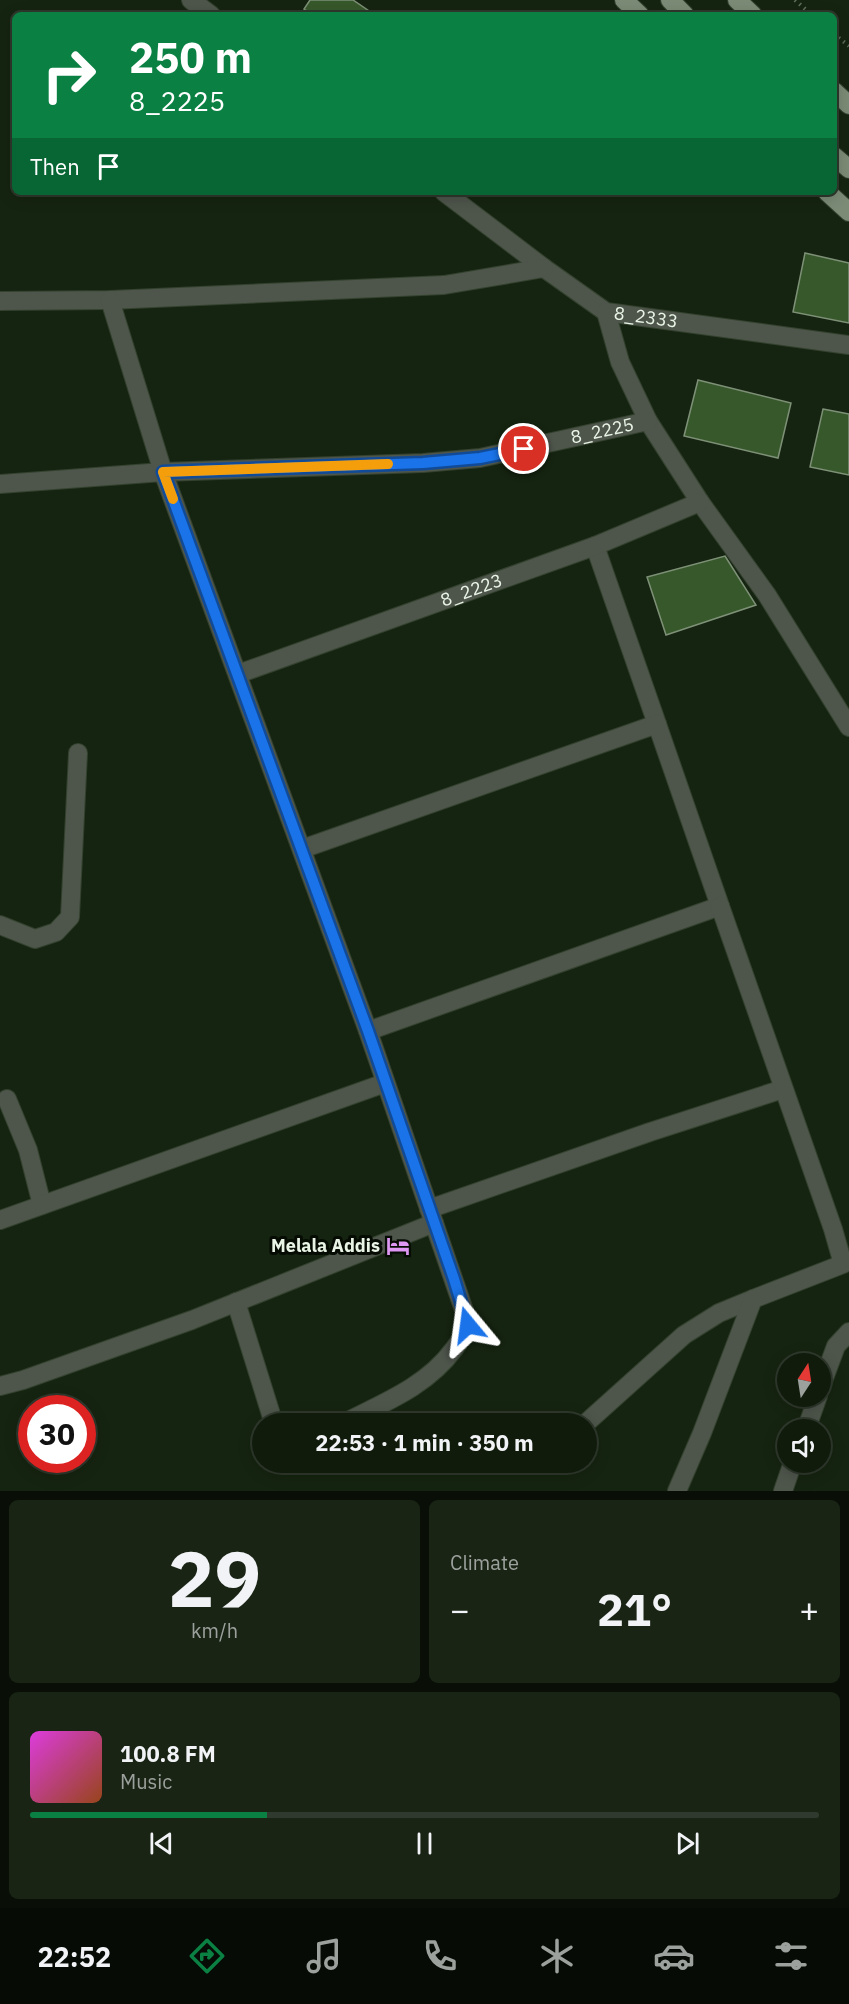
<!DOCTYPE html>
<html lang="en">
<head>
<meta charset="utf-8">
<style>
  :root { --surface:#101b0c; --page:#192415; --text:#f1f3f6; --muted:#9ca19d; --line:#30392d; --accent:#0b8043 }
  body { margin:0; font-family:"IBM Plex Sans",sans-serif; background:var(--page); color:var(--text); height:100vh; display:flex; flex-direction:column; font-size:22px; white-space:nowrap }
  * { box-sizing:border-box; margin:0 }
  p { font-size:20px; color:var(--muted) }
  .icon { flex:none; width:33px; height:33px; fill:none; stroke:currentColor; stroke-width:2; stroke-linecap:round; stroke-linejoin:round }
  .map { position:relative; height:1491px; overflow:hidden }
  .details { display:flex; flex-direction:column; gap:9px; padding:9px; background:#090f07; flex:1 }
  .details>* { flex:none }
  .guide { position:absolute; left:12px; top:12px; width:825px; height:183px; border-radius:9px; box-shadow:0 3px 15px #0003,0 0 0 2px var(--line); background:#0b8043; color:#fff; overflow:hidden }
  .needle { width:39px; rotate:12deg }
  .controls { position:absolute; left:777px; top:1353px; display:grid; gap:12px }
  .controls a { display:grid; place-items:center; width:54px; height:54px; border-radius:50%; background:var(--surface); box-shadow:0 3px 15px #0003,0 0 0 2px var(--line); font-size:30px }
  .speed { position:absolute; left:18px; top:1395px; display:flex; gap:12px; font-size:30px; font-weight:700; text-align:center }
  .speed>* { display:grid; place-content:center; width:78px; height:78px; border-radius:50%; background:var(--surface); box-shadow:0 3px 15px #0003,0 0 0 2px var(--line); line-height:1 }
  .speed .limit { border:9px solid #d22; background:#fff; color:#111 }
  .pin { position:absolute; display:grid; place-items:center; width:51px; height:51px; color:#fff; margin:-26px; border:3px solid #fff; border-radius:50%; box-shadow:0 2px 6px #0007 }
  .me { position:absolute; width:66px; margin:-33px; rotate:344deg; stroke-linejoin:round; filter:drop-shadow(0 0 4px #0008) }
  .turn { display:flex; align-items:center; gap:21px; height:126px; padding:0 18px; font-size:27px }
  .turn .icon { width:78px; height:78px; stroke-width:2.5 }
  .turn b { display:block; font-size:42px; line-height:51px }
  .then { display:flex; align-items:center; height:57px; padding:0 18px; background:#0003; gap:12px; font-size:22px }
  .big { font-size:45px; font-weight:700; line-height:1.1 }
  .details .widget { flex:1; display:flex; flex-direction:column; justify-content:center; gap:9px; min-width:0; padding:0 21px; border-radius:9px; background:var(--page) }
  .details .dial { align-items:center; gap:0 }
  .dial b { font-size:78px; line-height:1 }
  .song { display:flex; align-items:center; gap:18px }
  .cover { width:72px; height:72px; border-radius:9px; background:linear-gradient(135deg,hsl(300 70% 55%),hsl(20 70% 35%)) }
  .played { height:6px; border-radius:3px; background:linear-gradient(90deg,var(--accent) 30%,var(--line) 30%) }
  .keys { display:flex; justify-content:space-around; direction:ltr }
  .heat { display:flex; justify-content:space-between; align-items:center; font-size:33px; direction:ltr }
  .details .tiles { flex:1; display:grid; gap:9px; grid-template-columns:1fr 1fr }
  .widget:last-child { grid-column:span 2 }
  .trip { position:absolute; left:252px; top:1413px; width:345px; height:60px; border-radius:30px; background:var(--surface); box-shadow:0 3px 15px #0003,0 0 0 2px var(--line); font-weight:700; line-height:60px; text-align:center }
  .tabs { display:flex; height:96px; justify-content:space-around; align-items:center; background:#060b05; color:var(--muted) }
  .tabs .icon { width:42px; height:42px }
  .tabs .active { color:var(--accent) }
  .tabs b { font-size:27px; color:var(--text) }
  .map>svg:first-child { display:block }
</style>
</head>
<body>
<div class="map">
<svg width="849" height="1491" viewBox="0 0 849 1491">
  <rect width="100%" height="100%" fill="#152410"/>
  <path fill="#37582b" stroke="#7e9178" stroke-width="1.5" d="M310,0H353L372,13L371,15H313L304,9Z
    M805,253L849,263V323L793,312Z
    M698,380L791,403L778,458L684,436Z
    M823,409L849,414V475L810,467Z
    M725,556L756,605L666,635L647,577Z"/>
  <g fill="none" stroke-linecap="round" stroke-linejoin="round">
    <g stroke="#33412e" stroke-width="20">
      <g id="minor">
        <path d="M191,0L211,15"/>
        <path id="s1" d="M444,192L544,268L606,312L849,345"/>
        <path d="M0,301L110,300L444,285L544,268"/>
        <path d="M606,312L620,362L648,421L700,502L767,595L849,727"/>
        <path id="s2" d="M0,484L163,472L423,463L480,458L648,421"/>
        <path d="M595,546L657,724"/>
        <path id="s3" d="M238,674L595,546L700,502"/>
        <path d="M302,849L657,724L720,906L368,1031"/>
        <path d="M0,925L35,939L56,932L70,917L78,753"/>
        <path d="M7,1099L28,1150L42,1205"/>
        <path d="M429,1209L650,1132L783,1089"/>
        <path d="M0,1220L385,1083"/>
        <path d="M236,1302L274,1424"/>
        <path d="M0,1386L23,1380L192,1320L434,1223L368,1031L163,472L110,300"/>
        <path d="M820,1389L836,1346L849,1332"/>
        <path d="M342,1424C383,1403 426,1387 454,1349C462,1338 468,1330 466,1316L434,1223"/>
        <path d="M585,1424L684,1335L719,1313L753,1299"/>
        <path d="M806,1430L818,1396"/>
        <path d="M677,1491L702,1433L753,1299L843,1264L833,1229L720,906"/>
        <path d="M783,1491L793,1462"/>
      </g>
    </g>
    <g stroke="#33412e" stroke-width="20">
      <path id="primary" d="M624,0L640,15
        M670,0L685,15
        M737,0L753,15
        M834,91L849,105
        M834,156L849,169
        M827,192L849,212"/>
    </g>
    <path stroke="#606d5b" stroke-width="4" stroke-dasharray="1.5 4.5" stroke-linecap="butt" d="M795,0L812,15
      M834,34L849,46"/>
    <use href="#minor" stroke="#4e554b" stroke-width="18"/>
    <use href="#primary" stroke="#7b8b76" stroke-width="18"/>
  </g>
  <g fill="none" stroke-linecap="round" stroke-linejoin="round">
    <g stroke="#114b97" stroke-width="15">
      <path id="route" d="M468,1325L454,1279L368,1031L163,472L423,463L480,458L524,449"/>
    </g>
    <use href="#route" stroke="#1a73e8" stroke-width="10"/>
    <path stroke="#f59e0b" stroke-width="10" d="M173,499L163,472L388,464"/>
  </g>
  <defs>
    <g id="hotel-bare" transform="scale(1.8)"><path d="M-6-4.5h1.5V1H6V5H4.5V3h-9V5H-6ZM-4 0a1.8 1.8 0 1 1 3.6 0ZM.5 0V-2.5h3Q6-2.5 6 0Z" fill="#de98f3" stroke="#060c04" stroke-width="2.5" paint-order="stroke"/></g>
  </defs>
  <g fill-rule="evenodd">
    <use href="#hotel-bare" x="398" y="1246"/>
  </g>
  <g text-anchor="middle" stroke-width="6" stroke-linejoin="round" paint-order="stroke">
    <g font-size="18" fill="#e9f4e6" stroke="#060c04">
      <text dy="6" stroke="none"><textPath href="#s1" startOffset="242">8_2333</textPath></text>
      <text dy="6" stroke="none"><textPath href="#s2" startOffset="606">8_2225</textPath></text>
      <text dy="6" stroke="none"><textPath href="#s3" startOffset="248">8_2223</textPath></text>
    </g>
    <g font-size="18" font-weight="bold" fill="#e9f4e6" stroke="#060c04" text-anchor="end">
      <text x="380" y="1252">Melala Addis</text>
    </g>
  </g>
</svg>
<div class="controls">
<a><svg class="needle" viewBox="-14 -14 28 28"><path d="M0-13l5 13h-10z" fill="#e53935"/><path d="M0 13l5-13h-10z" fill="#9ca19d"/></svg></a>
<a><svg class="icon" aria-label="sound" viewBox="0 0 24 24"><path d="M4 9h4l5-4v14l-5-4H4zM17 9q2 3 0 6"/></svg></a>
</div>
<div class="speed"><div class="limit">30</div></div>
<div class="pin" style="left:524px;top:449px;background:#d93025"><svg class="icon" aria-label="arrive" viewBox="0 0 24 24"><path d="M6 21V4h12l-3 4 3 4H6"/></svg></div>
<svg class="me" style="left:468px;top:1325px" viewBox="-20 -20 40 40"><path d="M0-17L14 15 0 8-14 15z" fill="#1a73e8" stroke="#fff" stroke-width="4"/></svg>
<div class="trip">22:53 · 1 min · 350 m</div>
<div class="guide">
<div class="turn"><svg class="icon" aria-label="right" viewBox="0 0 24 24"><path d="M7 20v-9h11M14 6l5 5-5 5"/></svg><div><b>250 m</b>8_2225</div></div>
<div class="then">Then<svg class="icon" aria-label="arrive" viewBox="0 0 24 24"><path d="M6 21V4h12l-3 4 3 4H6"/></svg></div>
</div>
</div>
<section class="details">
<div class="tiles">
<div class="widget dial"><b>29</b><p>km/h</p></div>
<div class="widget"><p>Climate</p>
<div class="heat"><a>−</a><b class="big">21°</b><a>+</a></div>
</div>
<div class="widget">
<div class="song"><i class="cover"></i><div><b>100.8 FM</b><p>Music</p></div></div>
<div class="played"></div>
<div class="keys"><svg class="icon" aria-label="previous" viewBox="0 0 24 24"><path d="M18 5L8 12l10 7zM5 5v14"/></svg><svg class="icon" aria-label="pause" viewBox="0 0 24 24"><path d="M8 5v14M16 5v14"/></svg><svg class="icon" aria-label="next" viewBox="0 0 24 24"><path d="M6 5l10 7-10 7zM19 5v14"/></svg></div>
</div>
</div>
</section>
<nav class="tabs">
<b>22:52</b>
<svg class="icon active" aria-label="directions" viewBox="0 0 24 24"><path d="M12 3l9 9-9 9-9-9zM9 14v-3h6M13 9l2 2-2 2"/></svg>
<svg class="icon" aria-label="music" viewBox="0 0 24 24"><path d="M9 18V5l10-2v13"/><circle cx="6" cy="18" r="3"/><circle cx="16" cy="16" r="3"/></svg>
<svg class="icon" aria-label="phone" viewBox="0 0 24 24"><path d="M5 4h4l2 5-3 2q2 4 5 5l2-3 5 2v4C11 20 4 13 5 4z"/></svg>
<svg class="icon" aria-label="climate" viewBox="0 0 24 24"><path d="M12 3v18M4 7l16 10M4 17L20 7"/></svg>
<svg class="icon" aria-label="car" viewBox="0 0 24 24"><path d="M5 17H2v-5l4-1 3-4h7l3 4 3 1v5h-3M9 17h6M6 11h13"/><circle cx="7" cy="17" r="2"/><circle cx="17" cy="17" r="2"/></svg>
<svg class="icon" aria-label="filters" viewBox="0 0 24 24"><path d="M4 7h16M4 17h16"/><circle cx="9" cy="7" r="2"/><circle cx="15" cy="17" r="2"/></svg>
</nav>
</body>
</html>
